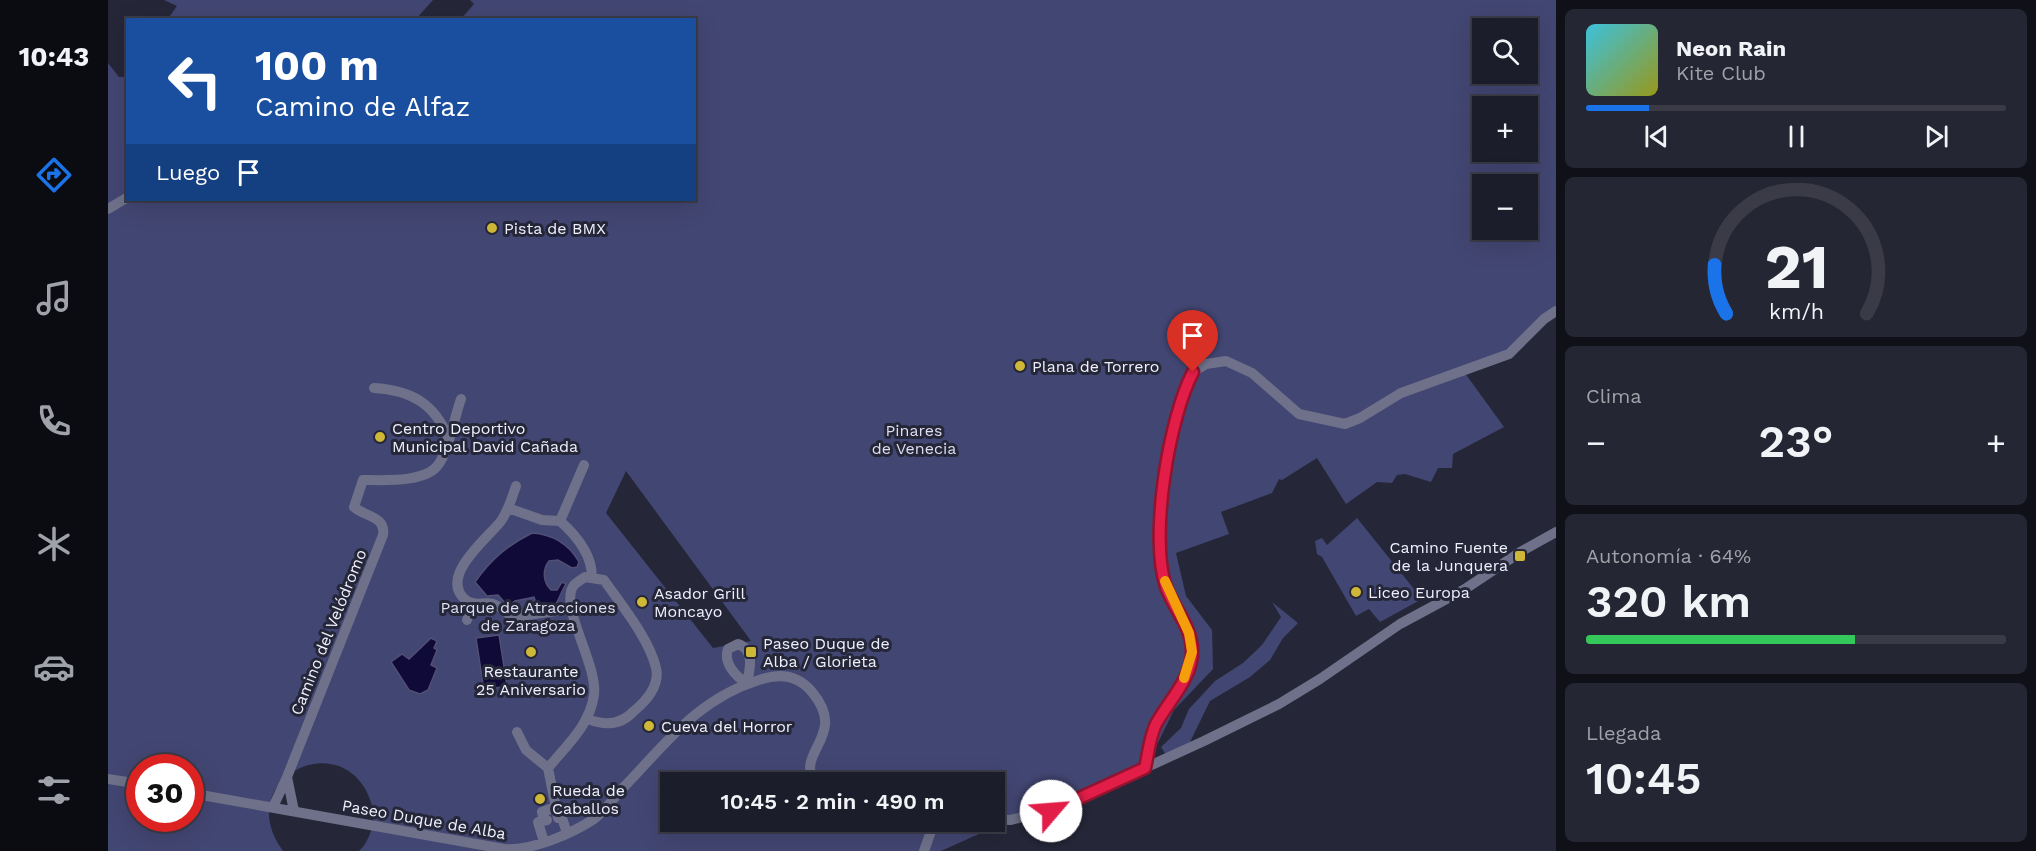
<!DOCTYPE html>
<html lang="es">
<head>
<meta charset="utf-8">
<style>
  :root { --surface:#1c1d2b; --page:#252633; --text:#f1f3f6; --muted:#a0a2a9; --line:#3a3b47; --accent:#1a73e8 }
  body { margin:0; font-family:"Work Sans",sans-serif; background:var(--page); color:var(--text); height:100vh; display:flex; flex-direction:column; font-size:22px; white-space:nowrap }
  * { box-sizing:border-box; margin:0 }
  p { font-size:20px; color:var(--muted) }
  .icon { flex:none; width:33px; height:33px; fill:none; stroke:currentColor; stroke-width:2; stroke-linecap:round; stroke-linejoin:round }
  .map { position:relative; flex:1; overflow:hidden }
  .details { display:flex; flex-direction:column; gap:9px; padding:9px; background:#0f1018; width:480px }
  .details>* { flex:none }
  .guide { position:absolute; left:18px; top:18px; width:570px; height:183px; border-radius:0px; box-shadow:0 6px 24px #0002,0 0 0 2px var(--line); background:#1a4fa0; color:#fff; overflow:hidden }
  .fabs { position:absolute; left:1364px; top:18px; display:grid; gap:12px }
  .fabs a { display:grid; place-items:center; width:66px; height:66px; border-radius:0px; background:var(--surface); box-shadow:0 6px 24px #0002,0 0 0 2px var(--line); font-size:30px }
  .speed { position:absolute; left:18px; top:754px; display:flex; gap:12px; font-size:30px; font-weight:700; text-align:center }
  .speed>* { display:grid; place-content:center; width:78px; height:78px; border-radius:50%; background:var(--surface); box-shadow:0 6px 24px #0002,0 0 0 2px var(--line); line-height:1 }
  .speed .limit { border:9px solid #d22; background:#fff; color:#111 }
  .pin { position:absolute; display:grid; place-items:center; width:51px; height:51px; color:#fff; margin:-62px -26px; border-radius:50% 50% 50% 0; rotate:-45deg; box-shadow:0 0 6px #0007 }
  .pin .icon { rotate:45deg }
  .me { position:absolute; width:66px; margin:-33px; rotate:63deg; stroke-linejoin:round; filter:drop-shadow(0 0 4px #0008) }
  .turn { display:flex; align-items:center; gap:21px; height:126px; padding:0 30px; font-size:27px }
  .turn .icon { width:78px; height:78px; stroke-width:2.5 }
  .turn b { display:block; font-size:42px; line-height:51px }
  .then { display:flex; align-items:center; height:57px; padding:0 30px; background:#0003; gap:12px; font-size:22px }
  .big { font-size:45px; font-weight:600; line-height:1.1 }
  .details .card { flex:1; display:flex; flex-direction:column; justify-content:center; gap:9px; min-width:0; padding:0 21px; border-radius:9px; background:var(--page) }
  .details .dial { align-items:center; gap:0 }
  .dial svg { height:156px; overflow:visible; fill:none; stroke:var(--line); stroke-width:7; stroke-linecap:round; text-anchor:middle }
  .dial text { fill:var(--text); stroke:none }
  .song { display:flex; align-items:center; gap:18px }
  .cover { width:72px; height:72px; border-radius:9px; background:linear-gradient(135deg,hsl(190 70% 55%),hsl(60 70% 35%)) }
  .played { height:6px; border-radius:3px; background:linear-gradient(90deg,var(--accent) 15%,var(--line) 15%) }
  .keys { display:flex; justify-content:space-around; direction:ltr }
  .heat { display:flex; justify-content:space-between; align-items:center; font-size:33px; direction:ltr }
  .charge { height:9px; border-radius:4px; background:linear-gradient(90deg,#34c759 64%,var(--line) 0) }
  .trip { position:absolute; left:552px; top:772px; width:345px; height:60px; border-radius:0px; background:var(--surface); box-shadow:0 6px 24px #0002,0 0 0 2px var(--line); font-weight:600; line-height:60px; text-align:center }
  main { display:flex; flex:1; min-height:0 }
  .tab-bar { display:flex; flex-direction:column; width:108px; justify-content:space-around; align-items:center; background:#0b0c11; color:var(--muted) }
  .tab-bar .icon { width:42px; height:42px }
  .tab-bar .current { color:var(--accent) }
  .tab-bar b { font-size:27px; color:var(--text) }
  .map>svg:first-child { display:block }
</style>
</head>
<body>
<main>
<nav class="tab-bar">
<b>10:43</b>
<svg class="icon current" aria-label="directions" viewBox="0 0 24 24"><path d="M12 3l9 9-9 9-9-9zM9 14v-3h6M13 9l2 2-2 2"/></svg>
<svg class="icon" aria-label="music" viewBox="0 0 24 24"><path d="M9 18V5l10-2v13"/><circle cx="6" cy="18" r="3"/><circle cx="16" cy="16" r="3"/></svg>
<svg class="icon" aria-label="phone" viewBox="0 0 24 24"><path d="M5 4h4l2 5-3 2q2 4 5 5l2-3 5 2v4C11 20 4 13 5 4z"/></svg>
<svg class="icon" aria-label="climate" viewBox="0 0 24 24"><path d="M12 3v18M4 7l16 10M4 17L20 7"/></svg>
<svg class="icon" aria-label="car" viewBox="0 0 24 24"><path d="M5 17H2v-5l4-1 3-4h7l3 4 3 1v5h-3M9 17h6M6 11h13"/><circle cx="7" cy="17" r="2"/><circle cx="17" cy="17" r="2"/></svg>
<svg class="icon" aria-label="filters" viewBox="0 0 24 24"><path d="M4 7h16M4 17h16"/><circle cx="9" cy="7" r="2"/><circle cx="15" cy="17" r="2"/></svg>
</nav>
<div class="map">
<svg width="1448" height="851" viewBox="0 0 1448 851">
  <rect width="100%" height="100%" fill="#252739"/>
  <path fill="#424672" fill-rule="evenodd" d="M56,0H325L308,19L59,20L69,6Z
    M362,0H1448V311L1401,354L1354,369L1396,427L1345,454L1344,468H1330L1323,482L1297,474L1289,475L1284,483L1269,482L1238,504L1209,458L1174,480L1171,479L1164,493L1113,512L1121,534L1068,553L1078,596L1104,630L1105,669L1066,710L1037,769L962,800L902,820L833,851H251C261,842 268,822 265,809C243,720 120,776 175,851H0V63L11,77H19L20,200H586V20L353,19L366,4ZM1374,28H1419V74H1374ZM1374,106H1419V152H1374ZM1374,184H1419V230H1374ZM518,471L643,641L605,648L498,513ZM32,768H82V819H32ZM562,783H886V822H562Z
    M1249,518L1314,599L1272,622L1261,609L1248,616L1214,557L1209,554L1207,541L1214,538L1219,545Z
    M1164,602L1190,623L1175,638L1162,660L1142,677L1102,701L1082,742L1060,758L1053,747L1073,728L1081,709L1107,681L1135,663L1154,645L1173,617Z"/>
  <path fill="#0f0a38" stroke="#524f73" stroke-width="1.5" d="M424,533C444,534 461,544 471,562L469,567L464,568L450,560L441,561C434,570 435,582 443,590H449L454,582L458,584C453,592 451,600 446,607L430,609L426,597L407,601L400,606L390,595L379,596L367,582C383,559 400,545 424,533Z
    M391,635L399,686L376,690L368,638Z
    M323,638L329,641L326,648L329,650L323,665L329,668L320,690L312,694L301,690L283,662L294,654L301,659Z"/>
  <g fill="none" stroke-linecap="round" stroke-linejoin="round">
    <path stroke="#6e7189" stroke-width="10" d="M0,209L20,197
      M266,388C302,390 326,403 340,437
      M408,486C404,498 400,511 393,521C380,538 328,578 359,601C368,607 376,601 385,604C392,606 399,613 405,617L462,609
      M400,508L434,520L452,521C469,536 484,554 484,577
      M452,521L476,465
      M359,620L365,604
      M630,644C647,650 642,669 639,683C628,677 615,663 620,649Z
      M409,732L418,750L440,768
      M1037,769L1047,726L1076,678L1084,652L1081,633L1058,587L1052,554V530L1055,492L1072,400L1085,372L1098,364L1118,361L1144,373L1191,414L1237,424L1252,418L1293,393L1401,354L1436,319L1448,311
      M179,777L186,811
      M0,779L32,784
      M82,793L396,849C424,851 463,834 486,819C496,812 505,799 514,789C557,745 589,699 651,680C671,673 690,675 704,692C741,736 686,752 707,783
      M165,807L179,777L275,535C278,516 257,517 246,507L255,480C275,480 317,483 330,465C340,453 347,415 353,399
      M450,818L440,768C458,746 482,725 486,695C490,664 450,605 466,585C469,582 474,579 477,577L496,580C512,603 542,640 548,668C552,685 538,701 526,711C513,725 497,726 480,719
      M886,819L902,820L943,811L1096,741L1171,704L1212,679L1292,624L1357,589L1414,551L1448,532
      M436,820L434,812L450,806L459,833
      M436,842L430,822L439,820
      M816,851L826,823"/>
  </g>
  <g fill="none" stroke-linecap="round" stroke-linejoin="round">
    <g stroke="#92132f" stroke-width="15">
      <path id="route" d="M943,811L1037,768C1040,755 1042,736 1048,724C1060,702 1085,677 1084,651C1084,627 1066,609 1058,587C1041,537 1061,418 1085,372"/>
    </g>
    <use href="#route" stroke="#e11d48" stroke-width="10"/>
    <path stroke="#f59e0b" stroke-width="10" d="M1057,581L1081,633L1084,652L1076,678"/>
  </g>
  <g fill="#cfb837" stroke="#252739" stroke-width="2">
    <circle cx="384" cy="228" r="6"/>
    <circle cx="912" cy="366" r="6"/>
    <circle cx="272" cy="437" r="6"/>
    <rect x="1406" y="550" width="12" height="12" rx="3"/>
    <circle cx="1248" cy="592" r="6"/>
    <circle cx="534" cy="602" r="6"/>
    <circle cx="423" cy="652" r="6"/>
    <rect x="637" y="646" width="12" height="12" rx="3"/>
    <circle cx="541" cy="726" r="6"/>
    <circle cx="432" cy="799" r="6"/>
  </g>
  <g text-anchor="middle" stroke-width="6" stroke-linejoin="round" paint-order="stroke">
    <g font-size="16" fill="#eef0fc" stroke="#252739" text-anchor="start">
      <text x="396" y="234">Pista de BMX</text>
      <text x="924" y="372">Plana de Torrero</text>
      <text x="284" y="434">Centro Deportivo<tspan x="284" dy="18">Municipal David Cañada</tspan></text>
      <text x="1400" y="553" text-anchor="end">Camino Fuente<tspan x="1400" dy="18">de la Junquera</tspan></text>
      <text x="1260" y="598">Liceo Europa</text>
      <text x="546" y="599">Asador Grill<tspan x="546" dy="18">Moncayo</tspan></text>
      <text x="655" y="649">Paseo Duque de<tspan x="655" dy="18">Alba / Glorieta</tspan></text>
      <text x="423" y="677" text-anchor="middle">Restaurante<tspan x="423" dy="18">25 Aniversario</tspan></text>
      <text x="553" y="732">Cueva del Horror</text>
      <text x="444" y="796">Rueda de<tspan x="444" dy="18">Caballos</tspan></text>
    </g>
    <g font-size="16" fill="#dddff0" stroke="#252739">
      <text x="806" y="436">Pinares<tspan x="806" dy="18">de Venecia</tspan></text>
      <text x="420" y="613">Parque de Atracciones<tspan x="420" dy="18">de Zaragoza</tspan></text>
    </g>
    <g font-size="16" fill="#eef0fc" stroke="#252739">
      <text transform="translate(220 632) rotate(-68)" y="6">Camino del Velódromo</text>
      <text transform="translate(316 819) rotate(10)" y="6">Paseo Duque de Alba</text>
    </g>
  </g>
</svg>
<div class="fabs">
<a><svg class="icon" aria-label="search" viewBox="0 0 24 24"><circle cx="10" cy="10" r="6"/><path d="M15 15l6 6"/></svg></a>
<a>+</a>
<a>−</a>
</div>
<div class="speed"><div class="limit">30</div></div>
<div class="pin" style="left:1085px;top:372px;background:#d93025"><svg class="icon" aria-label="arrive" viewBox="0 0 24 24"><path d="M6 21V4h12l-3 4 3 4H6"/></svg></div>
<svg class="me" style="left:943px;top:811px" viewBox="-20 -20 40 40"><circle r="19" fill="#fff"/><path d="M0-13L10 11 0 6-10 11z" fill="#e11d48"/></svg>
<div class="trip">10:45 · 2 min · 490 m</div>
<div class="guide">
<div class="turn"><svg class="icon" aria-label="left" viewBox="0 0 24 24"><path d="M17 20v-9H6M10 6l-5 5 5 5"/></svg><div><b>100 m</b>Camino de Alfaz</div></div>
<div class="then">Luego<svg class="icon" aria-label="arrive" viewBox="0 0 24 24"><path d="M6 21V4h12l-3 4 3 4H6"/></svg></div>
</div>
</div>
<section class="details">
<div class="card">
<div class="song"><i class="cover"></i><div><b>Neon Rain</b><p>Kite Club</p></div></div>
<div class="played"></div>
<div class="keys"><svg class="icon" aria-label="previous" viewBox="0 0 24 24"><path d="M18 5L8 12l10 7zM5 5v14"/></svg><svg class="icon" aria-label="pause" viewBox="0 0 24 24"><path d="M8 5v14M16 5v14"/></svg><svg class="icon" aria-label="next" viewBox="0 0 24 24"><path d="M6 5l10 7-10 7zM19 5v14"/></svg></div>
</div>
<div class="card dial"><svg viewBox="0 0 100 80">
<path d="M14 69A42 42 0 1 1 86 69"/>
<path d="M14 69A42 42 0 0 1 8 44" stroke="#1a73e8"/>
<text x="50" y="56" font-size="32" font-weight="700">21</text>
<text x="50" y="72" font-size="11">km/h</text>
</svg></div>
<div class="card"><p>Clima</p>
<div class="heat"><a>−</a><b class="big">23°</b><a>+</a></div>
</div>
<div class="card"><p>Autonomía · 64%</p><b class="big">320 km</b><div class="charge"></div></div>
<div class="card"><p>Llegada</p><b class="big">10:45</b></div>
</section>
</main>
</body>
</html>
